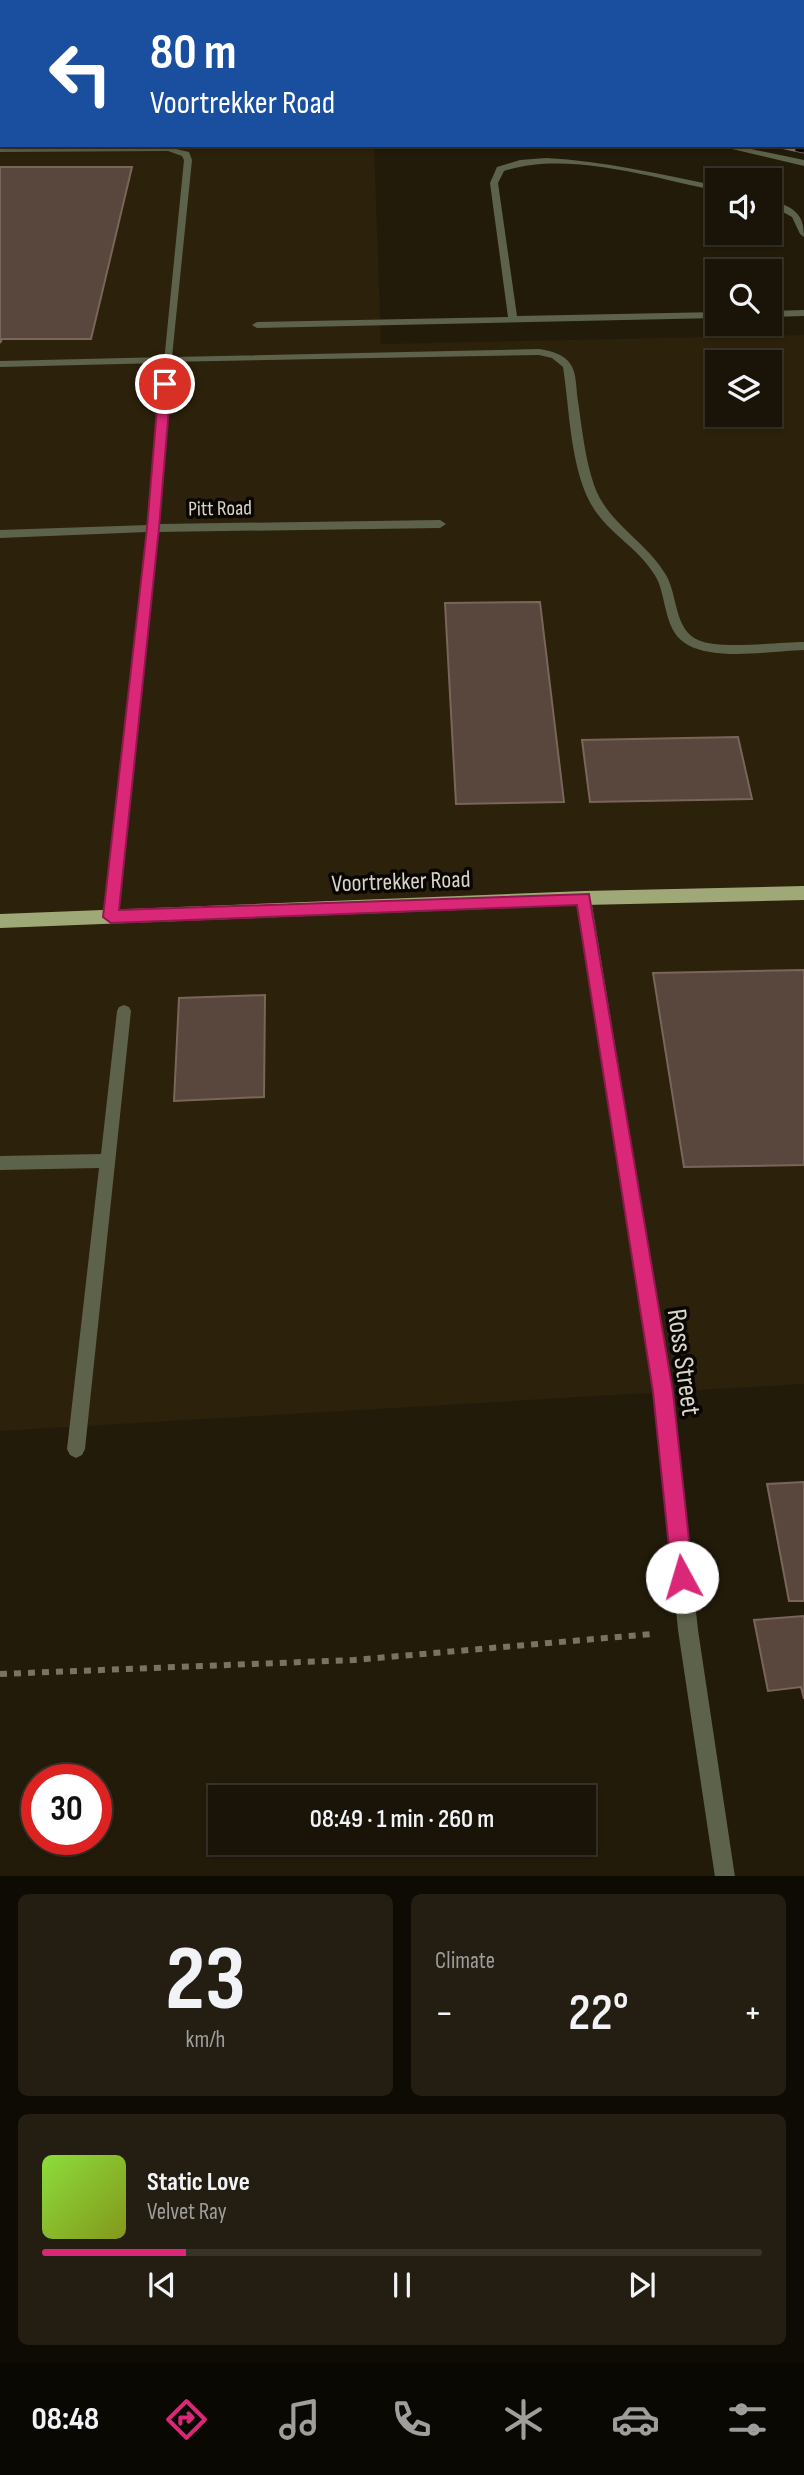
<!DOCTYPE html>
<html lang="en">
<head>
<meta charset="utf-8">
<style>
  :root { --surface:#1a1408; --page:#231d12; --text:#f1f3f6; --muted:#9f9e9c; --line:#383329; --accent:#db2777 }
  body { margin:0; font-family:"Sofia Sans Condensed",sans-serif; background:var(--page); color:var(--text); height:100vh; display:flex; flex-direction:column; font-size:26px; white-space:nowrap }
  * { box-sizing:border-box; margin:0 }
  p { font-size:23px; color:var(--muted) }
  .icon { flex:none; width:38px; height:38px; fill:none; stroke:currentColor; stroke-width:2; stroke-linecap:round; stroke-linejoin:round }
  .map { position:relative; height:1876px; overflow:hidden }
  .details { display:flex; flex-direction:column; gap:18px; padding:18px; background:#0e0b04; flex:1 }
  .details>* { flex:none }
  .hud { position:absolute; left:0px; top:0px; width:805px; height:147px; box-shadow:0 2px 5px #0004,0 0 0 2px var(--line); background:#1a4fa0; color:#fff; overflow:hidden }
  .fabs { position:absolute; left:705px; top:168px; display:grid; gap:14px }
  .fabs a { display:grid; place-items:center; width:77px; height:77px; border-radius:0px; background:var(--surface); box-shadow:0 2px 5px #0004,0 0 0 2px var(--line); font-size:35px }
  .speed { position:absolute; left:21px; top:1764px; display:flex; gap:14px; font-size:35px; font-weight:700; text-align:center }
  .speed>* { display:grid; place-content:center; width:91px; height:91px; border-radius:50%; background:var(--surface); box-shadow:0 2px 5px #0004,0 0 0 2px var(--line); line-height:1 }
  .speed .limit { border:10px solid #d22; background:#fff; color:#111 }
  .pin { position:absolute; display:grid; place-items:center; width:60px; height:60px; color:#fff; margin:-30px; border:4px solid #fff; border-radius:50%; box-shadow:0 2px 7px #0007 }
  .me { position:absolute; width:77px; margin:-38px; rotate:354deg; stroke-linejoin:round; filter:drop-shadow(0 0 5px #0008) }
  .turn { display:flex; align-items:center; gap:24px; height:147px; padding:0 35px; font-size:32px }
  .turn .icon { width:91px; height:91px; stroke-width:2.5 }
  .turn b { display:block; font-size:49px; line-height:60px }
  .big { font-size:52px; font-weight:600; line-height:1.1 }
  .details .widget { flex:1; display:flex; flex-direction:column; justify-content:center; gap:10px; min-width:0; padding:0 24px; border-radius:10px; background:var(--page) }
  .details .dial { align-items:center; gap:0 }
  .dial b { font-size:91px; line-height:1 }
  .song { display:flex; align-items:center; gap:21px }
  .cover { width:84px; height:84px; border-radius:10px; background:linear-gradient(135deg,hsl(90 70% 55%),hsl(70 70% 35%)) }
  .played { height:7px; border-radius:4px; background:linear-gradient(90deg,var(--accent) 20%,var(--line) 20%) }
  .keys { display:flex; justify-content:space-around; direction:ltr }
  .heat { display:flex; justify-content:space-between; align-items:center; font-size:38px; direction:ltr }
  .details .tiles { flex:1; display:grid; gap:18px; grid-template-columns:1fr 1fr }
  .widget:last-child { grid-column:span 2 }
  .trip { position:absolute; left:208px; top:1785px; width:388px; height:70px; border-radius:0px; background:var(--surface); box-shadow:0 2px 5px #0004,0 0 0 2px var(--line); font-weight:600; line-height:70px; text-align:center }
  .tab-bar { display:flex; height:112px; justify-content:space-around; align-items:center; background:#0a0803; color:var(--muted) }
  .tab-bar .icon { width:49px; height:49px }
  .tab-bar .active { color:var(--accent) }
  .tab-bar b { font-size:32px; color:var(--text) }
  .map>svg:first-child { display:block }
</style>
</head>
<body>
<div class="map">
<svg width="804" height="1877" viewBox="0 0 804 1877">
  <rect width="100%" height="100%" fill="#221b0a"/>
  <path fill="#2c210a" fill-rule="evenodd" d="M0,128L2,145H374L381,344L804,335V1384L0,1431ZM718,362H770V415H718Z"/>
  <path fill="#59463c" stroke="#79655a" stroke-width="2" d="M0,167H132L91,339H2L0,343Z
    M540,602L564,802L456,804L445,603Z
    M738,737L752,799L590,802L582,740Z
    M804,970V1165L684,1167L653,973Z
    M265,995L264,1097L174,1101L179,998Z
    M804,1482V1601H789L767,1484Z
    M804,1616V1699L801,1687L768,1691L754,1620Z"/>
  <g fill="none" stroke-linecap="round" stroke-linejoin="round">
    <path stroke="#797365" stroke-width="6" stroke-dasharray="7 7" stroke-linecap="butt" d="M0,1674L354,1660L652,1634"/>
    <path fill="#5d624a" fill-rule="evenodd" d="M715,145H732L804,160V166Z
      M168,147L189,152L192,160L172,357L539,349C551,351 565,354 571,365C577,374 576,391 578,401C582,429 585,458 594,485C607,523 646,541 666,575C678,596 674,629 698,640C720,650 778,642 804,642V650C771,651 717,661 688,645C664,632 667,600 657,579C643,552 614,537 596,512C570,475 570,411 563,367L552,358L539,355L164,362L184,160L182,156L168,151L0,152V148Z
      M546,158C604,161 660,174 718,186V191C653,178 568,150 504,171L498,183L517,316L718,312V318L257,328L252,325L257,322L508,317L490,183L497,167L520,160Z
      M770,199C792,208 804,211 804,237L800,234L792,217L770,205Z
      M804,310V316L770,317V311Z
      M124,1005L129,1007L131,1011L85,1449L82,1455L76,1458L70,1455L67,1449L99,1168L0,1170V1156L101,1154L117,1011L119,1007Z"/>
    <path fill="#5d624a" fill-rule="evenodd" d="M167,357L172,360L159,524L440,520L446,524L440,528L158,532L118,917L116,921H106L104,917L147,532L0,538V530L148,525L162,363L0,367V361Z
      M584,892L589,894L591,898L672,1392L698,1630L735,1877H715L678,1630L654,1392L577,898L579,894Z"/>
    <path fill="#9fa978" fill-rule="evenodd" d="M804,886V900L584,905L0,928V914L584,891Z"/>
    <g stroke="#817c6e" stroke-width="5">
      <path id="rail" d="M17,0L20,2
        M174,0L179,2
        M202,0L207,2
        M226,0L231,2
        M253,0L258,2
        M306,0L313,2
        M776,145L804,151"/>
    </g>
    <use href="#rail" stroke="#090602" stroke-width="3.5" stroke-dasharray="10" stroke-linecap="butt"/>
  </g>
  <path fill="#db2777" stroke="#8e194d" stroke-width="2" d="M165,380L171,384L159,528L119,910L589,894L673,1392L693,1577L690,1585L682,1588L675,1585L672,1577L653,1392L577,905L111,923L103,917L147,528L159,384Z"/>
  <g text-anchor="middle" stroke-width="7" stroke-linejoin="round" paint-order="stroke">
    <g font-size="21" fill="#d9d4c9" stroke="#090602">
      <text transform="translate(220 508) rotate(-1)" y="7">Pitt Road</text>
    </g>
    <g font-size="24" fill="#d9d4c9" stroke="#090602">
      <text transform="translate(401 881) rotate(-2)" y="8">Voortrekker Road</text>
    </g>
    <g font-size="28" fill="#d9d4c9" stroke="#090602">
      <text transform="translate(685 1362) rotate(82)" y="10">Ross Street</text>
    </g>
  </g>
</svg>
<div class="fabs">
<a><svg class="icon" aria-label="sound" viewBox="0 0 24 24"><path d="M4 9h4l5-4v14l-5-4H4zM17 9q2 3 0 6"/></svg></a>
<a><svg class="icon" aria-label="search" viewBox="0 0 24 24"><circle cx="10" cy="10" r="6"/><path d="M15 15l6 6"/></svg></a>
<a><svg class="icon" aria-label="layers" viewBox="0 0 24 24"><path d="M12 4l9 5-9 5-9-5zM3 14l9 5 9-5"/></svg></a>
</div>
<div class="speed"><div class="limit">30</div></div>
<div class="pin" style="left:165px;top:384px;background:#d93025"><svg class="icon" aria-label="arrive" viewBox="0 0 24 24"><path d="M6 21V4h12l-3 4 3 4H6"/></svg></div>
<svg class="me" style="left:682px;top:1577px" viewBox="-20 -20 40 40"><circle r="19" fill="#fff"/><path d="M0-13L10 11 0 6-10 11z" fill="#db2777"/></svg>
<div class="trip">08:49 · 1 min · 260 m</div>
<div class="hud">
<div class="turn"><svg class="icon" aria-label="left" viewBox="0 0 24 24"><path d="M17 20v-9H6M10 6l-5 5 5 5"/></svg><div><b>80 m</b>Voortrekker Road</div></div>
</div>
</div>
<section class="details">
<div class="tiles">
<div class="widget dial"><b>23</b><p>km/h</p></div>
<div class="widget"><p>Climate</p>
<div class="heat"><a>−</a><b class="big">22°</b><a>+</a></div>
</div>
<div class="widget">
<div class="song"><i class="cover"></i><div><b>Static Love</b><p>Velvet Ray</p></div></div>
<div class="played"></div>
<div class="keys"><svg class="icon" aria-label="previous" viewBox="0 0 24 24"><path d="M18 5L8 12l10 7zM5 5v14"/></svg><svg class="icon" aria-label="pause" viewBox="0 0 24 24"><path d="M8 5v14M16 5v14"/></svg><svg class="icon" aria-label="next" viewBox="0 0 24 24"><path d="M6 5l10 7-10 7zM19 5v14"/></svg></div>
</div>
</div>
</section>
<nav class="tab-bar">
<b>08:48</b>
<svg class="icon active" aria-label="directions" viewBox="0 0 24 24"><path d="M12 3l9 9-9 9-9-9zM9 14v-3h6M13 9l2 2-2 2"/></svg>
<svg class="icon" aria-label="music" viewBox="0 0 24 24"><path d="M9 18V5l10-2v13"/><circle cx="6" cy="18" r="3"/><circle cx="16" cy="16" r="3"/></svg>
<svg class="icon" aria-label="phone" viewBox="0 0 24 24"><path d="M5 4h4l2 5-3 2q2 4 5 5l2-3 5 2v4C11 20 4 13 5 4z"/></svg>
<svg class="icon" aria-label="climate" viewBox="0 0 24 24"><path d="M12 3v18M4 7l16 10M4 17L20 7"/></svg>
<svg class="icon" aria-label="car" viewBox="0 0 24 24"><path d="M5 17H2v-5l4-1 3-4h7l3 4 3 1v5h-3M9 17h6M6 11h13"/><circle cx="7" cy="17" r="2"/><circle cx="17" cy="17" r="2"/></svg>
<svg class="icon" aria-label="filters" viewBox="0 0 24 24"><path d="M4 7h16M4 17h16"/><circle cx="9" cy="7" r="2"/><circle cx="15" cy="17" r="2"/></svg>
</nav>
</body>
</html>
